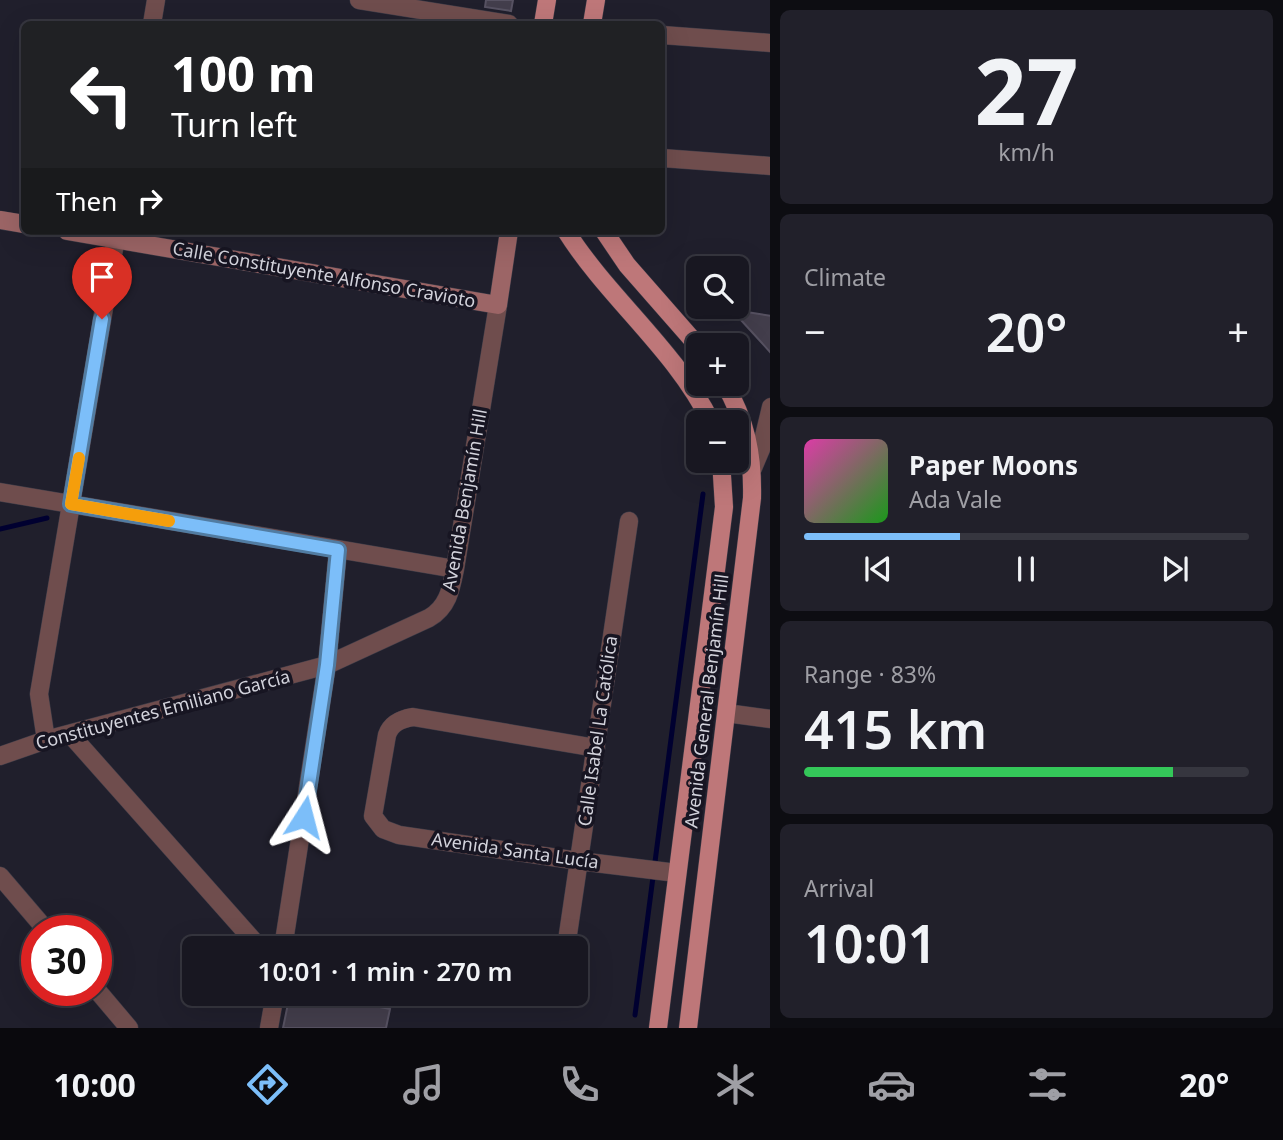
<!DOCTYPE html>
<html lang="en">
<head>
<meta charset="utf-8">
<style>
  :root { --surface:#181721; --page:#21202a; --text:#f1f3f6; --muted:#9f9fa5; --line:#36363f; --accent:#7cbef9 }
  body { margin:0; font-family:"Noto Sans",sans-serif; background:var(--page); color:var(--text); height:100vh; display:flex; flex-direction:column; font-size:26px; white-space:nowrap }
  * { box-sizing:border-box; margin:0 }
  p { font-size:23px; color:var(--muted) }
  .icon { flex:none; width:38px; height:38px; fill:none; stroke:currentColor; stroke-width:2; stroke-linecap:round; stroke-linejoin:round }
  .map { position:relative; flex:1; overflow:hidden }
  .panel { display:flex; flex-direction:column; gap:10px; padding:10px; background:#0d0d12; width:513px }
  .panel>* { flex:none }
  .hud { position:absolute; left:21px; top:21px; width:644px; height:214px; border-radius:10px; box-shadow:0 7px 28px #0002,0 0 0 2px var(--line); background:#202124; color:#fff; overflow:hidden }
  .fabs { position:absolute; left:686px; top:256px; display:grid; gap:14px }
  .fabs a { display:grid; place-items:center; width:63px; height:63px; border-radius:10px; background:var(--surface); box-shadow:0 7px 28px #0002,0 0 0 2px var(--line); font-size:35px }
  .speed { position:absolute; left:21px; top:915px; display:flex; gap:14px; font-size:35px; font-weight:700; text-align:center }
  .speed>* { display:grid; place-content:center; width:91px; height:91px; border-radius:50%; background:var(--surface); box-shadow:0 7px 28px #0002,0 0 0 2px var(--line); line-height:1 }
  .speed .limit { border:10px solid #d22; background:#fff; color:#111 }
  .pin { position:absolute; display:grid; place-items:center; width:60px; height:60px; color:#fff; margin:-72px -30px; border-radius:50% 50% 50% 0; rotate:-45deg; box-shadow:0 0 7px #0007 }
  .pin .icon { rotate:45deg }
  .me { position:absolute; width:77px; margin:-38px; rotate:9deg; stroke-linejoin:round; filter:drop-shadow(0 0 5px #0008) }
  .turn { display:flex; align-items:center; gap:24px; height:147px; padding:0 35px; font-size:32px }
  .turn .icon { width:91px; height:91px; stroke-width:2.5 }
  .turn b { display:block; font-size:49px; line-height:60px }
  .then { display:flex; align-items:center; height:66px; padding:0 35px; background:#0003; gap:14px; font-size:26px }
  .big { font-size:52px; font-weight:600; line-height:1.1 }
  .panel .tile { flex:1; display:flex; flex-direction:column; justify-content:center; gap:10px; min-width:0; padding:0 24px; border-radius:10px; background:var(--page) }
  .panel .dial { align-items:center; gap:0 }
  .dial b { font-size:91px; line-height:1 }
  .song { display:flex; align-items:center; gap:21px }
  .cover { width:84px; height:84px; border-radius:10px; background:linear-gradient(135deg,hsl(320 70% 55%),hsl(120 70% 35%)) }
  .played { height:7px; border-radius:4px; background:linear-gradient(90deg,var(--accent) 35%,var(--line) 35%) }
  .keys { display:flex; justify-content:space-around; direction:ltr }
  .heat { display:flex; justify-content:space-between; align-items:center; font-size:38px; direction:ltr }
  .charge { height:10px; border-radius:5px; background:linear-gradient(90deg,#34c759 83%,var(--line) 0) }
  .trip { position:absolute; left:182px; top:936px; width:406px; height:70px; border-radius:10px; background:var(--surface); box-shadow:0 7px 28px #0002,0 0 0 2px var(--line); font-weight:600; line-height:70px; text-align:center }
  .tabs { display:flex; height:112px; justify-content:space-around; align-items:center; background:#0a090d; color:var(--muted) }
  .tabs .icon { width:49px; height:49px }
  .tabs .current { color:var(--accent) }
  .tabs b { font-size:32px; color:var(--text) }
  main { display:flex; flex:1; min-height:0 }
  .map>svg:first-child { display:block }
</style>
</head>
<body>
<main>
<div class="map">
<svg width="771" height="1028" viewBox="0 0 771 1028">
  <rect width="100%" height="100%" fill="#201f2c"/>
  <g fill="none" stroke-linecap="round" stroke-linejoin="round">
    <path stroke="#000030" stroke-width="5" d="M0,529L47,518
      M635,1015L703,494"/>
  </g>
  <path fill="#433e4c" stroke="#575262" stroke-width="2" d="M486,0H513L511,11L485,7Z
    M728,309L771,316V353L740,319L727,316Z
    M290,994H323V996L390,1009L386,1028H283Z"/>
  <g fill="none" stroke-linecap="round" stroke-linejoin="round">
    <g stroke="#3d3c48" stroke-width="19">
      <path id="street" d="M359,0L509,24
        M152,24L156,0
        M662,35L771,43
        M662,158L771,166
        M753,468L761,449L771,407
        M0,492L455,569
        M726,713L771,719
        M70,734L260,948
        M46,740L39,694L117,231
        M596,748L413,717C401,719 391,723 387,735L373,816L383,829L399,835L579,861L677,873
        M0,756L46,740L327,665L429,618C448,607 451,589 455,569L498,305
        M0,876L47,931
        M567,941L629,521
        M283,948L327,665L338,550
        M96,989L129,1028
        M269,1028L275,994"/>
    </g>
    <g stroke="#3d3c48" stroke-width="19">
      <path id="secondary" d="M0,220L24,224
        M67,231L498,305L509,231"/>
    </g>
    <g stroke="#3d3c48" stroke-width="19">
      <path id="primary" d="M543,24L547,0
        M592,24L596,0
        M566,231C609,299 675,349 711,422
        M604,231L627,265L698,346
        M658,1028L724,507L721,460
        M688,1028L752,498C753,455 746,420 724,383"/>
    </g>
    <use href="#street" stroke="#6f4d4d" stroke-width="18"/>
    <use href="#secondary" stroke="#9c6566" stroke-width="18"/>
    <use href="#primary" stroke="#be7779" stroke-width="18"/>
  </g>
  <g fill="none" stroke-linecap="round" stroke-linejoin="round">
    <g stroke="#517ca2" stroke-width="18">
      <path id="route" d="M102,319L71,504L338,550L327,665L304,817"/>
    </g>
    <use href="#route" stroke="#7cbef9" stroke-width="12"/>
    <path stroke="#f59e0b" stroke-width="12" d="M79,458L71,504L169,521"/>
  </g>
  <g text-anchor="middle" stroke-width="7" stroke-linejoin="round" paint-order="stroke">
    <g font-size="18" fill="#d3d3dc" stroke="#171522">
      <text transform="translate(324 275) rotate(10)" y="6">Calle Constituyente Alfonso Cravioto</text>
      <text transform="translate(465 500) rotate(-80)" y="6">Avenida Benjamín Hill</text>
      <text transform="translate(707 701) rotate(-83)" y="6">Avenida General Benjamín Hill</text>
      <text transform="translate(163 710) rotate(-15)" y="6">Constituyentes Emiliano García</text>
      <text transform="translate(598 731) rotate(-82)" y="6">Calle Isabel La Católica</text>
      <text transform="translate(515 851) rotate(8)" y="6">Avenida Santa Lucía</text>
    </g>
  </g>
</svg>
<div class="fabs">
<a><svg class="icon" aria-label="search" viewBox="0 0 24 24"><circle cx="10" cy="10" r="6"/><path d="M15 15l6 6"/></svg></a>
<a>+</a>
<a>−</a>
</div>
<div class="speed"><div class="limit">30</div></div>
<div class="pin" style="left:102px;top:319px;background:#d93025"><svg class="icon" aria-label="arrive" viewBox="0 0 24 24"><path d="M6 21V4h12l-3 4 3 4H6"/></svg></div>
<svg class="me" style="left:304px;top:817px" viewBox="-20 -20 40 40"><path d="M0-17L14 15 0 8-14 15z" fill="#7cbef9" stroke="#fff" stroke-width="4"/></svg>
<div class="trip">10:01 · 1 min · 270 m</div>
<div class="hud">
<div class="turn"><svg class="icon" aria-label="left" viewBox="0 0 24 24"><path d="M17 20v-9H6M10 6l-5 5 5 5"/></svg><div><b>100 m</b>Turn left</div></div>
<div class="then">Then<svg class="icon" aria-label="right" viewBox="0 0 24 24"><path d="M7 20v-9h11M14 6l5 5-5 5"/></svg></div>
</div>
</div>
<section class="panel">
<div class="tile dial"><b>27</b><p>km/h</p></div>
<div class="tile"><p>Climate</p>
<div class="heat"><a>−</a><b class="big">20°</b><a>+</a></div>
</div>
<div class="tile">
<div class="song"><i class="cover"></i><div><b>Paper Moons</b><p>Ada Vale</p></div></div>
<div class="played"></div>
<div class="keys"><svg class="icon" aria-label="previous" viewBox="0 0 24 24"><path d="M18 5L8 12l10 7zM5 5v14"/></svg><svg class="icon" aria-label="pause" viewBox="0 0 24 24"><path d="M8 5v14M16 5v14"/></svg><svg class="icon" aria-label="next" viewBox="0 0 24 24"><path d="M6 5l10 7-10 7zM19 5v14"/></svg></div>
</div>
<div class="tile"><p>Range · 83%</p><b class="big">415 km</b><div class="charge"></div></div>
<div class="tile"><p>Arrival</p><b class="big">10:01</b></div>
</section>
</main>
<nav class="tabs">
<b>10:00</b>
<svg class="icon current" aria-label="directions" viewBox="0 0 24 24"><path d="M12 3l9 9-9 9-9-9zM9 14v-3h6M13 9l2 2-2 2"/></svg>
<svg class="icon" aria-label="music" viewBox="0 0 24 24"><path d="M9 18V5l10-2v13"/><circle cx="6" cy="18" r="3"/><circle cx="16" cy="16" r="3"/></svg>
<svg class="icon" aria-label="phone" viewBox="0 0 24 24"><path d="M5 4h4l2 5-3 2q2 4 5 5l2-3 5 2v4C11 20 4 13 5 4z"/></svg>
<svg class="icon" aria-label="climate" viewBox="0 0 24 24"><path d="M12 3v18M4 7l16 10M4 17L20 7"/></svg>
<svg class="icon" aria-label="car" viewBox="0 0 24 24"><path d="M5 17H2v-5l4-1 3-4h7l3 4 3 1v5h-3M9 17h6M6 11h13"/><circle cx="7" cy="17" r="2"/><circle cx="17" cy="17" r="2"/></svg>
<svg class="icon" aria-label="filters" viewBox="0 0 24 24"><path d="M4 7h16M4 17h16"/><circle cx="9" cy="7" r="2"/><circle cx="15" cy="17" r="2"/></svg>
<b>20°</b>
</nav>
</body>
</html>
